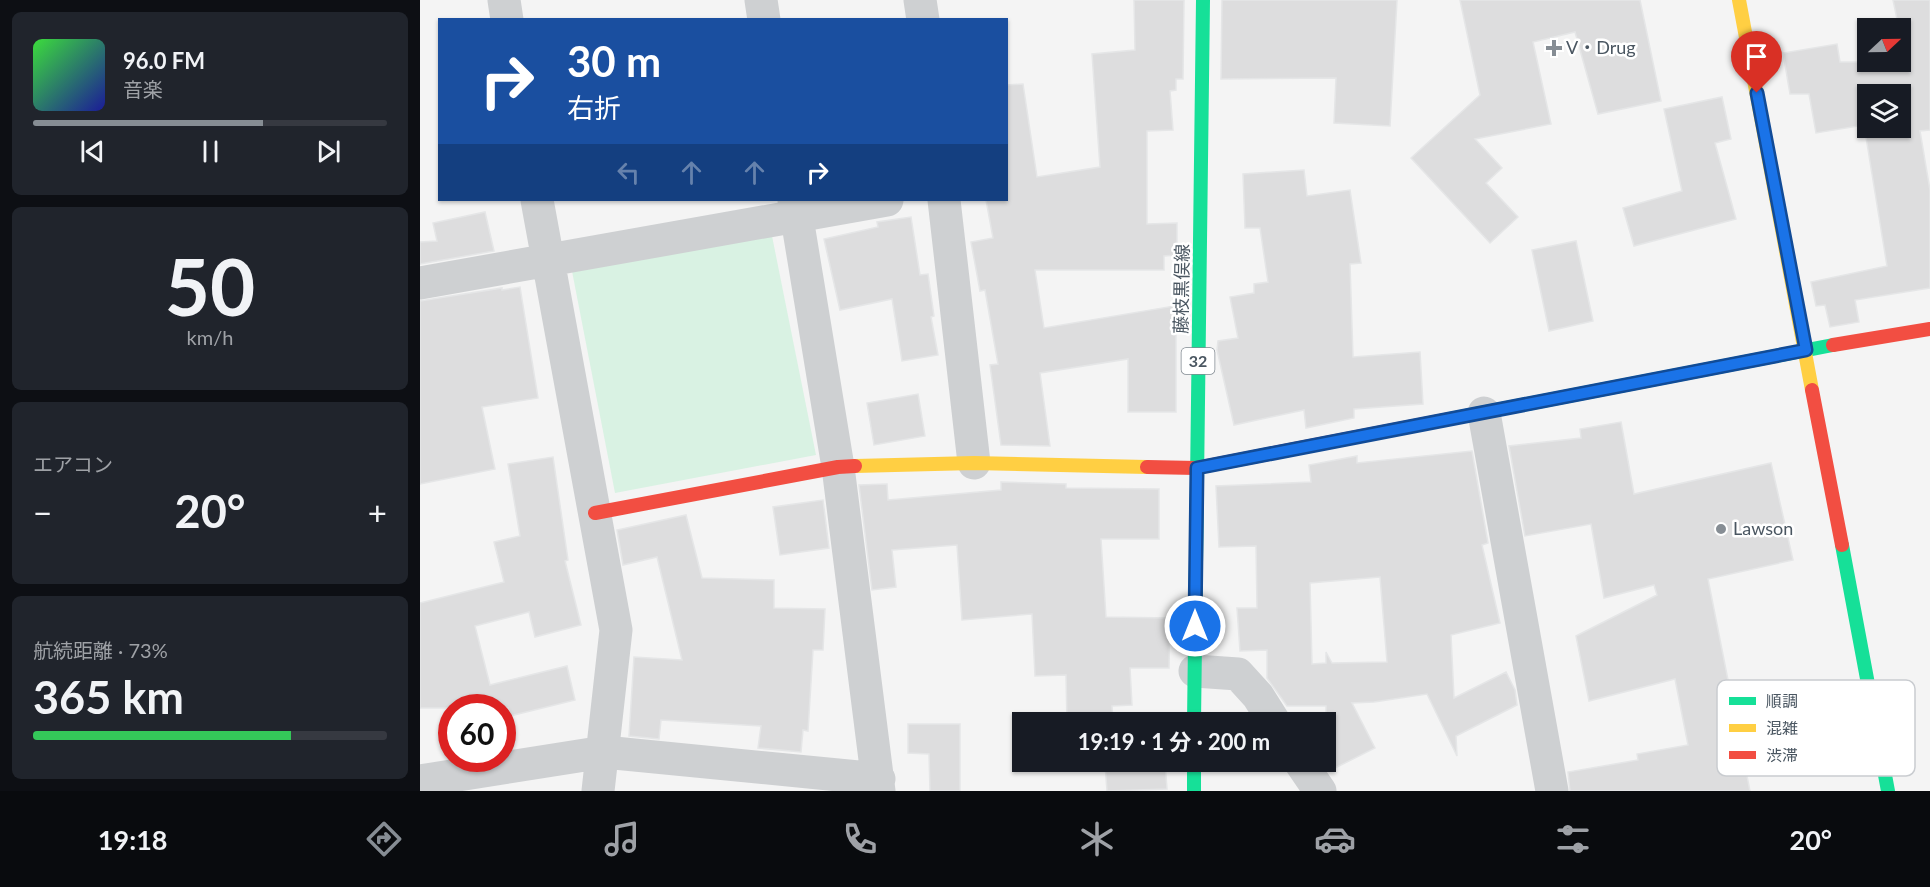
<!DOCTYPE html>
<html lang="ja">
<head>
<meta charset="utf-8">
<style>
  :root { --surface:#171b24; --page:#20242c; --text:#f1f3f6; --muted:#9ea1a6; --line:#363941; --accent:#868d94 }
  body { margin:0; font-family:Lato,"Noto Sans JP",sans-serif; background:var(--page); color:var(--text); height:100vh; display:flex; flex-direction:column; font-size:22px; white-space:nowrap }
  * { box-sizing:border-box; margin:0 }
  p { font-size:20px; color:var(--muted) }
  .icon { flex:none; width:33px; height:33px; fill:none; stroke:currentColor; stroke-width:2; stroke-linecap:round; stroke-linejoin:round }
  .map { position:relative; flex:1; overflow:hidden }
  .drawer { display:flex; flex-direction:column; gap:12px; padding:12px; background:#0d0f14; width:420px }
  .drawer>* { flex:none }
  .guide { position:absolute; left:18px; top:18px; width:570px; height:183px; border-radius:0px; box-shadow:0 2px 4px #0004; background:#1a4fa0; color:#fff; overflow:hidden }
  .needle { width:39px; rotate:68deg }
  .buttons { position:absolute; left:1437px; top:18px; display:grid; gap:12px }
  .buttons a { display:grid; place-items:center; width:54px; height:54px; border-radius:0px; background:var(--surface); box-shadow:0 2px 4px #0004; font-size:30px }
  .speed { position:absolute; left:18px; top:694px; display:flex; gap:12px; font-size:30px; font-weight:700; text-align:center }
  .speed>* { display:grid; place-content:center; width:78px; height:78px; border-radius:50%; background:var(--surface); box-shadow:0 2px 4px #0004; line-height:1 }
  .speed .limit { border:9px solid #d22; background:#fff; color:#111 }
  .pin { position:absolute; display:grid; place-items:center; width:51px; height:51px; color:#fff; margin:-62px -26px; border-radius:50% 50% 50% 0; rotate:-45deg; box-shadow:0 0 6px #0007 }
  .pin .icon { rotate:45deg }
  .me { position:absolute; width:66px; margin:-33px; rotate:0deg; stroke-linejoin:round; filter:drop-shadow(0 0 4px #0008) }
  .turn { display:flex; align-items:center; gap:21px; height:126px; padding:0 30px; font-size:27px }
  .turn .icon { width:78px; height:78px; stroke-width:2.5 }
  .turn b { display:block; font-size:42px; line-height:51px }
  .lanes { display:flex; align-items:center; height:57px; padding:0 30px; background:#0003; justify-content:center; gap:30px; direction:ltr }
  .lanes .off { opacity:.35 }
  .big { font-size:45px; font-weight:700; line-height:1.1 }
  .drawer .tile { flex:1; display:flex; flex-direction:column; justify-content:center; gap:9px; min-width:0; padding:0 21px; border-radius:9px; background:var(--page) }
  .drawer .dial { align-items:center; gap:0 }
  .dial b { font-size:78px; line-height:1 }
  .song { display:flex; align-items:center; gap:18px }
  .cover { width:72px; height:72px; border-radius:9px; background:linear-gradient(135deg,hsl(120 70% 55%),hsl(240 70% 35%)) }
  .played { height:6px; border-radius:3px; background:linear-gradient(90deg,var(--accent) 65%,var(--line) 65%) }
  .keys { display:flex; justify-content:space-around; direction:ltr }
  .heat { display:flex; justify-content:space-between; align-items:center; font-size:33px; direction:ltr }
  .charge { height:9px; border-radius:4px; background:linear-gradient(90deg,#34c759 73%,var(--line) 0) }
  .trip { position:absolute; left:592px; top:712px; width:324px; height:60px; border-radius:0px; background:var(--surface); box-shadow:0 2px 4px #0004; font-weight:700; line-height:60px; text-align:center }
  .tabs { display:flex; height:96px; justify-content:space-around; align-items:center; background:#090b0e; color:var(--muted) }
  .tabs .icon { width:42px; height:42px }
  .tabs .current { color:var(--accent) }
  .tabs b { font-size:27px; color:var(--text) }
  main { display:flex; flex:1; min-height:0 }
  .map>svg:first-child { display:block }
</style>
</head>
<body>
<main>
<section class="drawer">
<div class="tile">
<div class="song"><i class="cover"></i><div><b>96.0 FM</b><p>音楽</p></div></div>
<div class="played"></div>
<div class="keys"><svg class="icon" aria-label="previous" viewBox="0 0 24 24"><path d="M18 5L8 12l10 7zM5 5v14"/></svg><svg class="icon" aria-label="pause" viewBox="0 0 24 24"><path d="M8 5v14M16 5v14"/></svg><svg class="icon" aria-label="next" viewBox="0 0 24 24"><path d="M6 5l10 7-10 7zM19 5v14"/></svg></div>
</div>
<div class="tile dial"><b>50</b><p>km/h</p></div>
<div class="tile"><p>エアコン</p>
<div class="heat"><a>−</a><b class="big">20°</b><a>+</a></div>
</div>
<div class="tile"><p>航続距離 · 73%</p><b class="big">365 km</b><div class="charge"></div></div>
</section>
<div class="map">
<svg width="1510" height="791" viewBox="0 0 1510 791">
  <rect width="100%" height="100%" fill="#f4f4f4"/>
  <path fill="#d9f2e3" d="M351,231L396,455L195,493L151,266Z"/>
  <path fill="#ddddde" stroke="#e5e6e7" stroke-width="1.5" fill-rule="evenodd" d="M714,0H764L763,79H756V90L750,91L753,130L727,131V224L757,223V255L744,256V270H615L624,328L754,306L756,327V412H708V359L620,373L630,446L581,445L570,365L578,364L565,290L560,291L551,242L573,238L566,200H586V85L603,84L617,177L680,167L672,54L715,50Z
    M802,0H977L970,126L914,123L916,78L801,79Z
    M1040,0H1220L1241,101L1178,114L1155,32L1113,42L1131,124L1055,139L1082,168L1066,183L1098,217L1070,243L991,158L1060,95Z
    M1473,0H1510V130L1500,131L1510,190V288L1435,300L1439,322L1410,327L1405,305L1396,306L1391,282L1467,266L1444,125L1396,133L1389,94H1370L1363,53L1417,44L1420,62H1486ZM1448,94H1480V128H1448Z
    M1302,97L1311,139L1295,143L1316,219L1214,246L1203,208L1262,191L1244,109Z
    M884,170L887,196L930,190L941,263L930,264L933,357L1000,352L1003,404L934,409V418L886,428L884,410L814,425L797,350L798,341L818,338L810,297L834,293V284L848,282L840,228H825L823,174Z
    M65,212L74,251L0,264V242L17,241L13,223Z
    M491,217L500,275L508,274L514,316L511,317L518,355L482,361L472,299L420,310L404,239L458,227L457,222Z
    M1156,241L1173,321L1129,331L1112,250Z
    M100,287L118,398L62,407L75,469L0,484V301L82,288V290Z
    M498,394L505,436L454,445L447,403Z
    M1201,422L1214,494L1351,463L1373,560L1288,579L1330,791H1150L1148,772L1218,760L1217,754L1268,745L1255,679L1169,701L1156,636L1237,595L1234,585L1184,598L1171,524L1105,536L1089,446L1161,438L1160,429Z
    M1052,451L1068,543L1062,545L1080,623L1031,635L1034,698L1086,672L1095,690L1097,705L1036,736L1037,756L1007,694L954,702L932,703L955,748L909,771L906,767V706H867L847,678V650L820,651L817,608H837L836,546L799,547L796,486L891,482L889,465L937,456V463ZM960,577L967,662L912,663L906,652V663L892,664L890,583Z
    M133,457L148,560L145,561L161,625L115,637L109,612L55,626L70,685L147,666L155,700L90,716L88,708H0V603L84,582L74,542L100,536L88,464Z
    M581,482L646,484V488L739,489V539H681L686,617L750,618L749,668H710L712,705L692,706L693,723H647L646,675L615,676L612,614L542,620L537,545L472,550L476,587L452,590L439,485L467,484L468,500L581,490Z
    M403,500L409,548L360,555L353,507Z
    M266,515L282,578L354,580V608L405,609L403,650H393L388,731L383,730L381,752L338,748L341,726L241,720L239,739L209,736L214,657L262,660L237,557L203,565L197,530Z
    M488,724H540V791H510L509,754L488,753Z
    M662,762H745L747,789L687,791L685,764L662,766Z"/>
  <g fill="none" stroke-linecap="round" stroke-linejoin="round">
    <path stroke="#ced0d2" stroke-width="33" d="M84,0L87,20
      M341,0L344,20
      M500,0L503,20
      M117,200L196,630L178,791
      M374,200L418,467L459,791
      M524,200L554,463
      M0,283L467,200
      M1064,413L1132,791
      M775,671L818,674L838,696L855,723
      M880,762L900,791
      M0,781L184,752L459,779"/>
    <path stroke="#16e098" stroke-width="14" d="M1029,419L1413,345
      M1422,545L1468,791
      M774,723L783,0
      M774,762V791"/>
    <path stroke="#ffcf43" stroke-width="14" d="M1319,0L1392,390
      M435,466L554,463L727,467"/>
    <path stroke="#f24e42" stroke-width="14" d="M1413,345L1510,329
      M1392,390L1422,545
      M727,467L776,468L1029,419
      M175,513L418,467L435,466"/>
  </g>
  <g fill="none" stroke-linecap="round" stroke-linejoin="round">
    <g stroke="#114b97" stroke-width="15">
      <path id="route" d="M775,626L777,468L1386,350L1337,93"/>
    </g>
    <use href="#route" stroke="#1a73e8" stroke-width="10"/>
  </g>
  <g fill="#868d94" stroke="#fff" stroke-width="2">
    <path d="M1131 39h6v6h6v6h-6v6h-6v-6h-6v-6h6z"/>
    <circle cx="1301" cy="529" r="6"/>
  </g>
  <g text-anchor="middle" stroke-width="5" stroke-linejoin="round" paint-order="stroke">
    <rect fill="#fff" stroke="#808990" stroke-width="1.5" x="761.5" y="348" width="33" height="26" rx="4.5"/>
    <g font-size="16" font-weight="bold" fill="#4a5661">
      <text x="778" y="367">32</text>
    </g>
    <g font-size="18" fill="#4a5661" stroke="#fff" text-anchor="start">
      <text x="1146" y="54">V・Drug</text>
      <text x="1313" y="535">Lawson</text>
    </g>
    <g font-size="18" fill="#4a5661" stroke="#fff">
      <text transform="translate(762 289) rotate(-89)" y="6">藤枝黒俣線</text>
    </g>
  </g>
  <rect x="1297" y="680" width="198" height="96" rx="9" fill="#fff" stroke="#c9ccd0" stroke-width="1.5"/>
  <rect x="1309" y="697" width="27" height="8" fill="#16e098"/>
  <rect x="1309" y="724" width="27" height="8" fill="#ffcf43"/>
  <rect x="1309" y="751" width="27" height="8" fill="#f24e42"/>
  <g font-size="16" fill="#4a5661">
    <text x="1346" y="707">順調</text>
    <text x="1346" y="734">混雑</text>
    <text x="1346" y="761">渋滞</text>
  </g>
</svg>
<div class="buttons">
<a><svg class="needle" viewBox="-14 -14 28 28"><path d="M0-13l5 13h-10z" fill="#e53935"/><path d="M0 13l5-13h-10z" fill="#9ea1a6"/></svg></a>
<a><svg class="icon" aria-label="layers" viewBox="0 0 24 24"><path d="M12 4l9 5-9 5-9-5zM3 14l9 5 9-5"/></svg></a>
</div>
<div class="speed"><div class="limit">60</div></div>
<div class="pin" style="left:1337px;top:93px;background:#d93025"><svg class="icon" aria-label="arrive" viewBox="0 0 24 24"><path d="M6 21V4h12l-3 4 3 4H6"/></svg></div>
<svg class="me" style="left:775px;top:626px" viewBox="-20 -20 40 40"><circle r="17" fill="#1a73e8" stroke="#fff" stroke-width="3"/><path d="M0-11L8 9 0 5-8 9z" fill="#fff"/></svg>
<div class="trip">19:19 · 1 分 · 200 m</div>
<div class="guide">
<div class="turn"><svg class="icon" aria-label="right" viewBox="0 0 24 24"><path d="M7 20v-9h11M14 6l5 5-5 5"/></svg><div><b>30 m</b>右折</div></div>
<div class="lanes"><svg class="icon off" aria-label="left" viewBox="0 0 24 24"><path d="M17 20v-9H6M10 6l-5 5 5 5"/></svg><svg class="icon off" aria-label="ahead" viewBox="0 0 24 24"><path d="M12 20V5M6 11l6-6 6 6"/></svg><svg class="icon off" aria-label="ahead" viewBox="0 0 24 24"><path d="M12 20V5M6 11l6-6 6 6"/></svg><svg class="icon" aria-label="right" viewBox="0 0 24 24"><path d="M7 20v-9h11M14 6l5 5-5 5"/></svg></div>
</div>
</div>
</main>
<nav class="tabs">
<b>19:18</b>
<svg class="icon current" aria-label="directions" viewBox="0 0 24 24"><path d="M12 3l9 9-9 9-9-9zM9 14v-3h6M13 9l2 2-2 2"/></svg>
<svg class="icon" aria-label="music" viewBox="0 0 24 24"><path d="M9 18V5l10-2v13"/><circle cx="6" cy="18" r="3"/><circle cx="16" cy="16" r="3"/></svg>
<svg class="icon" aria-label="phone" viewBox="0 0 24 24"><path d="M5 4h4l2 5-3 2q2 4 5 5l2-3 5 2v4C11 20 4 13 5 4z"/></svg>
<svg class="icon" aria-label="climate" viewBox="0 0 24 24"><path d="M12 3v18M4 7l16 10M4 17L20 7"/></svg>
<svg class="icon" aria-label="car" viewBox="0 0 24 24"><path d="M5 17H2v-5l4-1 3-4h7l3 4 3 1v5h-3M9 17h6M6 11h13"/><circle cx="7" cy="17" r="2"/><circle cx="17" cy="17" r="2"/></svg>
<svg class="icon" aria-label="filters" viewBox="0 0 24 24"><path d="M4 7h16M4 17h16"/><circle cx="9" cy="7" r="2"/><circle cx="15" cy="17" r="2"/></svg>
<b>20°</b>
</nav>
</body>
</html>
